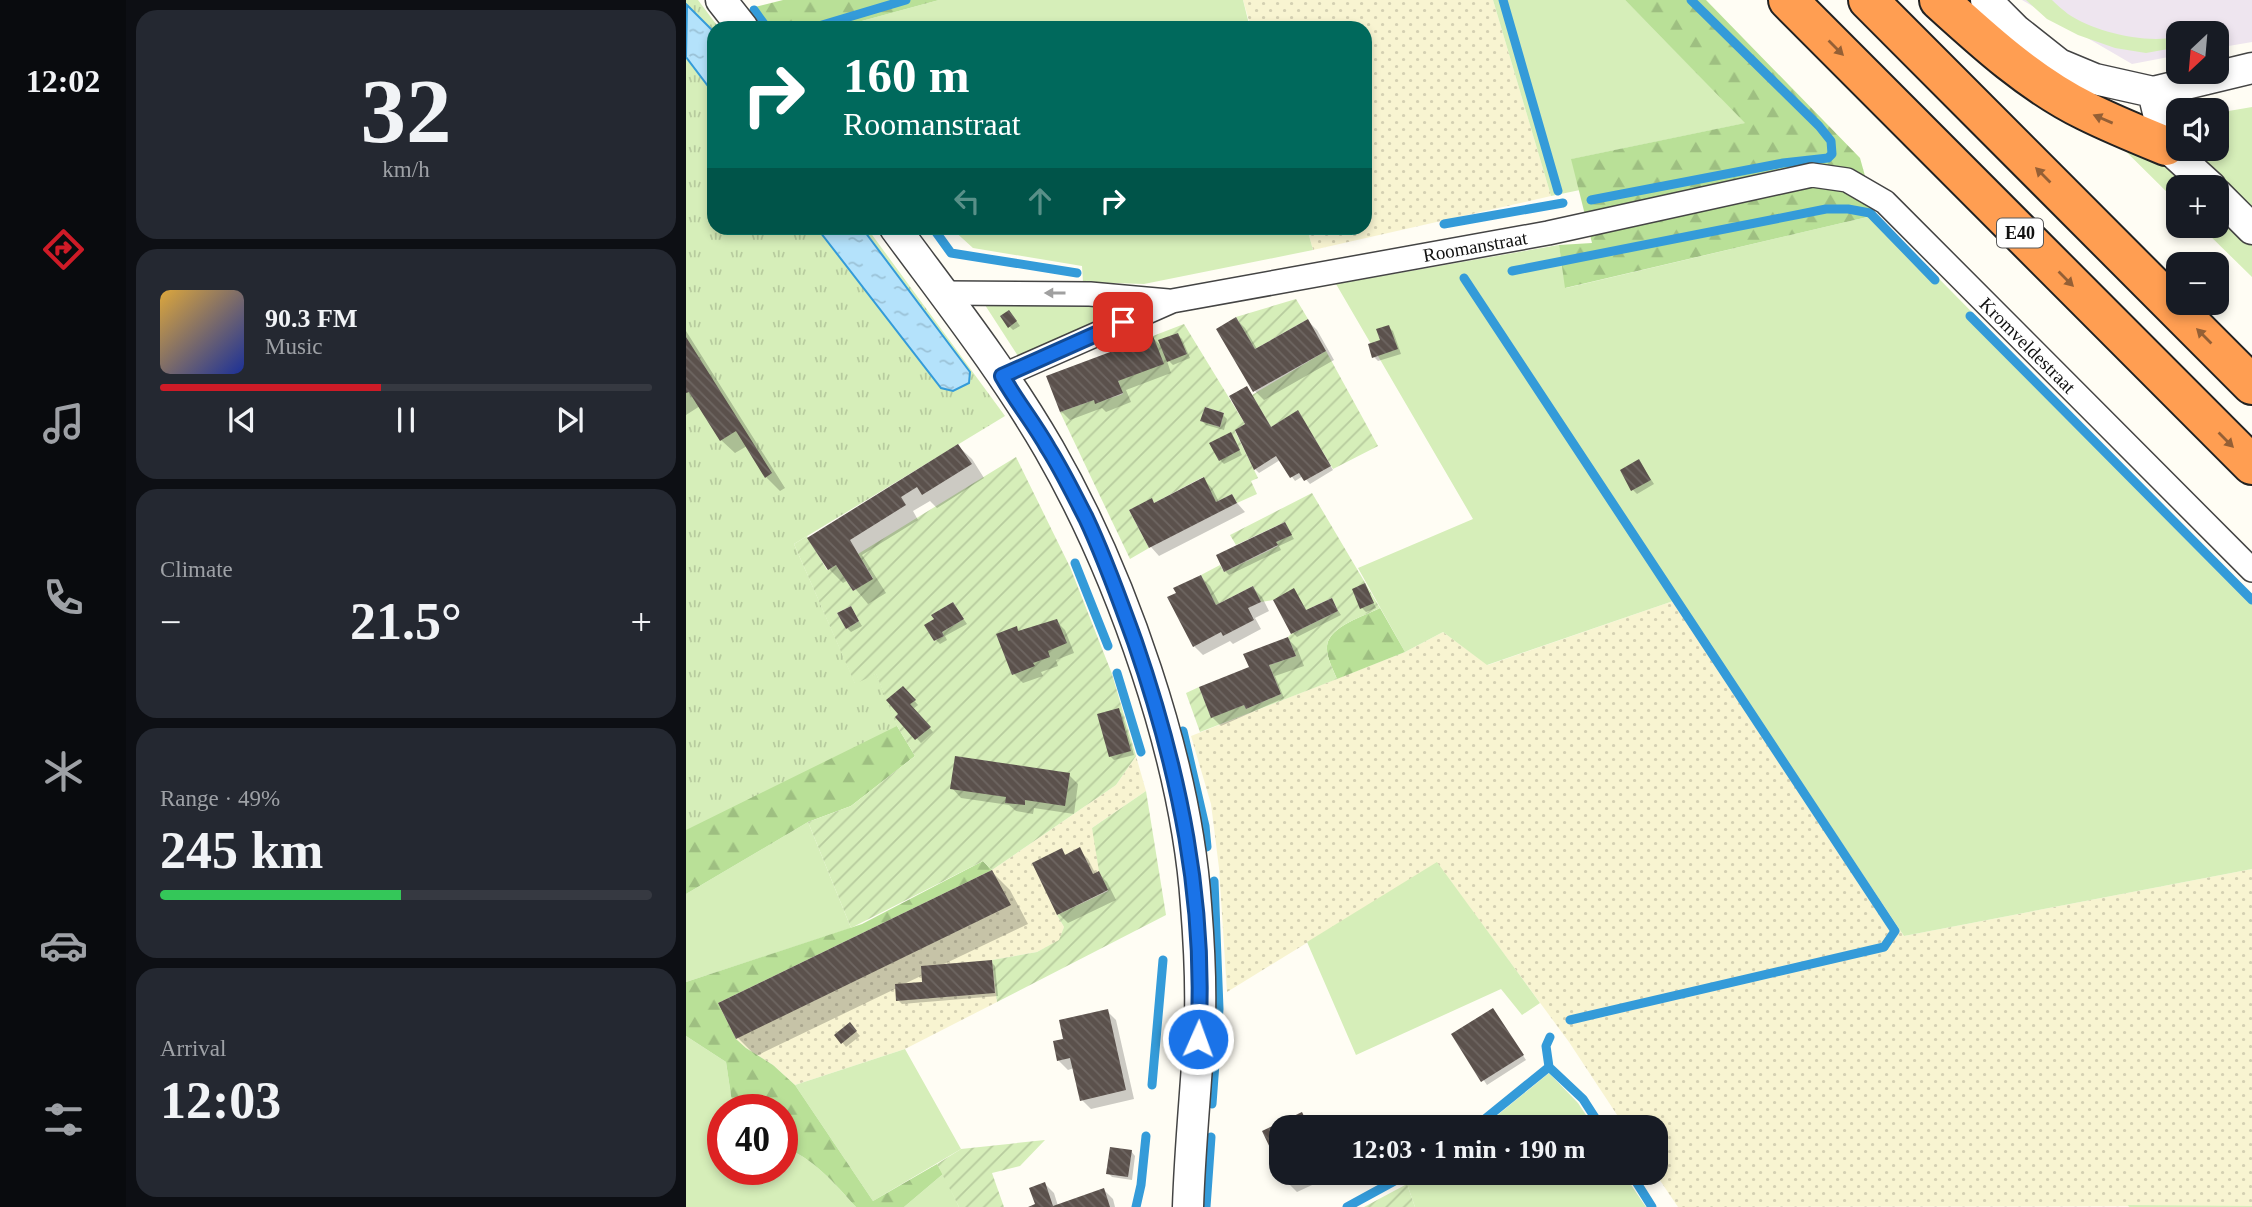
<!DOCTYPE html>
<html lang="en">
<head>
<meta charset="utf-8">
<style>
  :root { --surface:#171b24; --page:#242831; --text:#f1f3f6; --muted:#9ea1a6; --line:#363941; --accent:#ce1b27 }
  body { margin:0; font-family:Georgia,serif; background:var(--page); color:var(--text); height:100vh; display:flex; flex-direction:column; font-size:26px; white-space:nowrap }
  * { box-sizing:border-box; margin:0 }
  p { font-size:23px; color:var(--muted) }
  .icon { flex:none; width:38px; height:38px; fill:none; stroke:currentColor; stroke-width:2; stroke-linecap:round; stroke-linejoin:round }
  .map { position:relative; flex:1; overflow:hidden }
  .details { display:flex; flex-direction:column; gap:10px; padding:10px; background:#0d0f14; width:560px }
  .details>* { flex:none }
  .banner { position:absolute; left:21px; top:21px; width:665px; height:214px; border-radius:21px; box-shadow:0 4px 10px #0003; background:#00695c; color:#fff; overflow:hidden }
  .needle { width:46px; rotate:206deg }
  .tools { position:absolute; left:1480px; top:21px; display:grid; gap:14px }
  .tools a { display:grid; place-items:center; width:63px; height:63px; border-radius:14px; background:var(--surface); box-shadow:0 4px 10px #0003; font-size:35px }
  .speed { position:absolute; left:21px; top:1094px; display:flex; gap:14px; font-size:35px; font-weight:700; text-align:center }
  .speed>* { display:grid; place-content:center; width:91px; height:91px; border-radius:50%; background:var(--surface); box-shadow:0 4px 10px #0003; line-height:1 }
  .speed .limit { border:10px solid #d22; background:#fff; color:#111 }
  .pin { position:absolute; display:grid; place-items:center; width:60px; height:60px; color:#fff; margin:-30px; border-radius:14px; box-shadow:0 4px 10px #0006 }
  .me { position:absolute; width:77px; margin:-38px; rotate:2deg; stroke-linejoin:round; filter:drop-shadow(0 0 5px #0008) }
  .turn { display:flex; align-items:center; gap:24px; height:147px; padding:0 21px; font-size:32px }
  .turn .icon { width:91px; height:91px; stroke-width:2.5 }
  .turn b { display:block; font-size:49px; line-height:60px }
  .lanes { display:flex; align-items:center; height:66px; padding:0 21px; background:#0003; justify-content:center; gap:35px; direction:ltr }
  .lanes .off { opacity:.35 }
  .big { font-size:52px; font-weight:700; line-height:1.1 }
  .details .widget { flex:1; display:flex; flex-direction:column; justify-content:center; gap:10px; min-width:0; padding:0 24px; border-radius:21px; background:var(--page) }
  .details .dial { align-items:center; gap:0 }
  .dial b { font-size:91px; line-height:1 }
  .song { display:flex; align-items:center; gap:21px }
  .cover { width:84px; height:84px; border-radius:10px; background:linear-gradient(135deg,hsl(40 70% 55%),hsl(230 70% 35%)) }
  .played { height:7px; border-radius:4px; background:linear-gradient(90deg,var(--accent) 45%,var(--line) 45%) }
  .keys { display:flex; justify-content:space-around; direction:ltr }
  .heat { display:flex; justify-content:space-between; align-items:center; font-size:38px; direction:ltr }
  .charge { height:10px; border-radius:5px; background:linear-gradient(90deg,#34c759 49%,var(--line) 0) }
  .trip { position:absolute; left:583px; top:1115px; width:399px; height:70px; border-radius:21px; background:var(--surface); box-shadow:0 4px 10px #0003; font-weight:700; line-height:70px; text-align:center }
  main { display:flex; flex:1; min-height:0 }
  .dock { display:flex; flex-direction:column; width:126px; justify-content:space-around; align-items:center; background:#090b0e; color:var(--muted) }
  .dock .icon { width:49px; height:49px }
  .dock .on { color:var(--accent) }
  .dock b { font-size:32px; color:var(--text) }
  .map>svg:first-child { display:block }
</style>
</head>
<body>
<main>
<nav class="dock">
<b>12:02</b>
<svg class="icon on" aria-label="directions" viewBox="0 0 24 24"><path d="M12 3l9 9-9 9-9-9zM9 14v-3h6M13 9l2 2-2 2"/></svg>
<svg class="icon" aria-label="music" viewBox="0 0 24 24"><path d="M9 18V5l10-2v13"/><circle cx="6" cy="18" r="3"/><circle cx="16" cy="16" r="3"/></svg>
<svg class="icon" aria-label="phone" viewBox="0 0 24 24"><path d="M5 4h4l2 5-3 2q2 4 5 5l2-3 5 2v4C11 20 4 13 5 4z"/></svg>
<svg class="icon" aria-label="climate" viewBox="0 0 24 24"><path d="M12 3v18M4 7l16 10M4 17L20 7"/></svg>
<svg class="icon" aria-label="car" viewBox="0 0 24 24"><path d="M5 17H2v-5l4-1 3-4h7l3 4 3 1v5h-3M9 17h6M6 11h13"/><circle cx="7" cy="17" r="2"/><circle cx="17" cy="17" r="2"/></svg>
<svg class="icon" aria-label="filters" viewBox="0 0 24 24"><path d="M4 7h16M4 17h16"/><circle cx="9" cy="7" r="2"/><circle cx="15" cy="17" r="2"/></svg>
</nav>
<section class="details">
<div class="widget dial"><b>32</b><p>km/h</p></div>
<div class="widget">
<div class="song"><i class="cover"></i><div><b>90.3 FM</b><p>Music</p></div></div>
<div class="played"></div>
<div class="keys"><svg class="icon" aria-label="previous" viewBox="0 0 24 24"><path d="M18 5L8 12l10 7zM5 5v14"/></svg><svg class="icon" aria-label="pause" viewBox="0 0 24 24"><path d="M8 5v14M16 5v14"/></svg><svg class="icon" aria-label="next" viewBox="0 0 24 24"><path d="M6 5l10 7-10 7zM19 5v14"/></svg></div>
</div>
<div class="widget"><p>Climate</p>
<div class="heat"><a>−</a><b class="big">21.5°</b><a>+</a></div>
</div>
<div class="widget"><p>Range · 49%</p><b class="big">245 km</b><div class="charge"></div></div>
<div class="widget"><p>Arrival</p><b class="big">12:03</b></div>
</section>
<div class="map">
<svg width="1566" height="1207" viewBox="0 0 1566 1207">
  <defs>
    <pattern id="farmland-dots" width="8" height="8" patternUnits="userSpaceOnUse" patternTransform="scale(1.75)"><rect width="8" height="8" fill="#f8f4d1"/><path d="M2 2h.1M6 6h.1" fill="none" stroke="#d4d0b2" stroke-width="1.8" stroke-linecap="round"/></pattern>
    <pattern id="forest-firs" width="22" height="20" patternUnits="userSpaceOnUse" patternTransform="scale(1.75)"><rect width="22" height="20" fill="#b9e097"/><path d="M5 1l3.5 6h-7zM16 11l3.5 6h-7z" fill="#9ebf81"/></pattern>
    <pattern id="park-tufts" width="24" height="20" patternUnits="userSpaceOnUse" patternTransform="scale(1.75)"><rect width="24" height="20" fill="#d6eeb9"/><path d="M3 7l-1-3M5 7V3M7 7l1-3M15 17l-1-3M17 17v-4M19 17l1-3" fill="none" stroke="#b7cb9e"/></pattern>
    <pattern id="garden-furrows" width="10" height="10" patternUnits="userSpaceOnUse" patternTransform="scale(1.75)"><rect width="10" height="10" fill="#d6eeb9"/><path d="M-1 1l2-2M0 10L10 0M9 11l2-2" fill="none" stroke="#b7cb9e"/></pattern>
    <pattern id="water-ripples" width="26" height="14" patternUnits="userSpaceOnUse" patternTransform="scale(1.75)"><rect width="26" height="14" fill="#b4e2fb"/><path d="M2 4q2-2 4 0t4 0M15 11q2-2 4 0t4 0" fill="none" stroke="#9ac1d6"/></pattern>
    <pattern id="building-back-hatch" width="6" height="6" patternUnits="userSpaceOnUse" patternTransform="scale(1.75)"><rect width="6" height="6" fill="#5b514c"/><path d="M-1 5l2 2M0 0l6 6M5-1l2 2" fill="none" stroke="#6e6662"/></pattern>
  </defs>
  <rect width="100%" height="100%" fill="#fffdf4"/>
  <path fill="#eee5ef" d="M1336,0H1566V42L1531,48V33H1493V55L1446,64Z"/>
  <path fill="url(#farmland-dots)" d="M557,0H807L865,196L627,250L621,228H679V28H565Z
    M993,599L1218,936L1566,869V1206L992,1207L969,1173L970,1127H939L883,1042L751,863L541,992L533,868L525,804L505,736L719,652L757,632L802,665Z
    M450,756L460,791L406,828L422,890L371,915L378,927L374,940L351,952L306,960L311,1002L219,1049L109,1085L87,1065L60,1048L50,1039L32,1003L306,870L430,785Z"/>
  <path fill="#d6eeb9" d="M253,0H557L564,28H150Z
    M807,0H939L1060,123L886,159L894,190L865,196Z
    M1340,0H1366C1371,5 1377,10 1382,14C1408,32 1463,45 1493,36V47L1460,53L1429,48L1392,35L1361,19Z
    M1371,93L1432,104L1455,125L1493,119V149H1531V113L1566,107V277L1514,226H1531V187H1493V204L1399,111Z
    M1190,215L1566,596V869L1218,936L993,599L801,665L757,632L719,652L672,568L787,519L650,284L873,245L880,288Z
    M265,228H621L627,250L458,284L397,282L396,266L287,248Z
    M300,300L432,306L436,314L332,356L299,305Z
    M122,822L165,928L0,982V894Z
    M751,862L854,1003L836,1015L815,989L670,1055L621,942Z
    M0,1036L40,1062L47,1109L37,1110V1169H96V1147C127,1157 149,1184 170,1207H0Z
    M219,1049L275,1149L187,1201L109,1085Z
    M863,1073L892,1103L908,1127H797Z
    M741,1173H937L960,1207H729L721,1184Z
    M257,1174L273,1207H218Z
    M1442,1205L1566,1206V1207H1443Z"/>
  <path fill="url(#forest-firs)" d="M97,0H253L150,28H85L69,7Z
    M939,0H1020L1174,158L1190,215L879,288L873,245L906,243L885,159L1059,123Z
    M694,608L719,652L651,679C647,669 640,657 641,646C643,626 679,616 694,608Z
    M190,674L211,726L229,756L165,806L122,822L0,894V717L169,683Z
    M297,861L306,870L32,1003L50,1039L60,1048L87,1065L109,1085L187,1201L251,1164L257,1174L218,1207H170C149,1184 127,1157 96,1147V1110L47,1109L40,1062L0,1036V982L176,924Z"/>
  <path fill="url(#park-tufts)" d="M0,0H12L33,28H28V228H181L319,416L108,544L169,683L190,674L211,726L0,830Z"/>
  <path fill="url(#garden-furrows)" fill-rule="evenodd" d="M610,299L622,319L569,349L550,317Z
    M498,324L559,424L549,431L572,478L565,481L571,494L551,503L546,494L530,502L517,477L468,503L466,499L443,510L463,548L444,559L374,412L408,400L410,403L437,394L432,381L467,336ZM519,407L538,413L534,427L515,421Z
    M640,351L692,446L647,469L612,411L585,427L566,395Z
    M330,457L384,567L426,674L450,756L430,785L306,870L297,861L165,928L122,822L165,806L229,756L211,726L190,674L169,684L108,544L121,536L141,570L150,565L167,591L187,578L172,554ZM267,602L278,619L256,632L258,636L248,641L239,625L248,619L246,615ZM165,606L173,621L160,629L151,613Z
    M626,493L694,608C679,616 643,626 641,646C640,657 647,669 651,679L514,732L500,693L513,687L525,717L558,705L560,709L595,694L583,665L610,656L602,637L605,634L652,611L646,598L620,610L587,600L575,602L567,586L530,605L515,575L534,565L538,572L592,546L590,542L605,535L599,522L550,545L544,535Z
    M460,791L480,915L311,1002L306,960L351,952L373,940L378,927L371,915L422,891L413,871L406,828Z
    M359,1140L334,1166L306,1173L318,1207H273L251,1164L275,1149Z
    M721,1184L729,1207H678Z"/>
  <path fill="url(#water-ripples)" stroke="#349bd9" stroke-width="2" d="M1,5L28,32V94L0,57Z
    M131,228H176L284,372L283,383L267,391L255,388Z"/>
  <path fill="#0003" fill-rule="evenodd" d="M327,316L334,326L327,330L323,326Z
    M550,319L559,328L571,349L622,321L631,330L648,360L578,400L569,391L533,329Z
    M702,327L707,331L715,354L692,361L688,357Z
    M0,331L99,488L94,491L80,477L61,446L49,453L35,440L14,406L0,415Z
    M492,335L496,339L504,358L487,365L480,358L485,373L440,390L445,402L420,412L416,408L384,420L375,411L467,338L478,349Z
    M564,392L586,428L615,417L647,470L624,484L617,476L609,481L594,460L573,473L569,469L562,425Z
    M537,415L541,419L538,430L520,425L516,421Z
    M548,439L556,455L538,464L534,460Z
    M272,446L286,459L298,478L251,508L244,501L227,511L232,520L176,555L200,593L182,604L162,580L157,583L143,569L124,539Z
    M953,461L968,484L951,494L947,490Z
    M517,479L526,488L533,502L545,496L559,512L473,556L465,547L445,511L469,504Z
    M599,524L608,539L593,546L595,550L543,575L539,571Z
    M515,577L524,586L534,605L567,588L576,597L583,611L569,618L575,629L547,644L544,641L517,655L508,646Z
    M679,585L690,608L680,612L676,608Z
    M608,591L621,611L645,600L655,615L611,637L607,633Z
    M267,604L281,624L259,636L261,640L254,644L250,640Z
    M165,608L176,626L165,632L161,628Z
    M370,621L379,630L388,653L370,660L372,666L355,672L357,676L337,683L328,674L312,635L330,628L334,632Z
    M602,639L611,648L618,666L589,676L598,698L535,726L526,717L565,668Z
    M217,688L232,705L227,709L247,732L235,743L211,717L215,714Z
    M432,710L436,714L448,755L428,760L424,756Z
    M383,775L392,784L388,814L348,808L347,814L330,811L323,805L275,798L266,788Z
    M375,850L381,856L393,850L402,859L410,875L412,873L421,882L430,900L382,923L373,914L348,864Z
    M306,872L324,890L342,924L256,965L305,962L309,966L312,996L216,1004L212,1000L211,988L70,1056L52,1038ZM237,975L238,984L216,985Z
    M807,1010L840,1060L801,1085L767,1035Z
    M421,1011L430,1020L448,1099L405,1109L396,1100L388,1068L382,1070L373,1061L380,1040Z
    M168,1029L174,1036L160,1047L151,1036Z
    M616,1114L627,1127H595V1167L578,1131Z
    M445,1151L449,1156L446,1180L426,1177L422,1173Z
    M598,1172H649L650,1174L611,1192L602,1183Z
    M692,1172H719L721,1177L701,1187Z
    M359,1184L368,1193L372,1206L418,1190L427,1199L429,1207H346L351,1205Z"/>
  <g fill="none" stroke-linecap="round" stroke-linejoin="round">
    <path stroke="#349bd9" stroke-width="9" d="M817,0L872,191
      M68,10L81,28
      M126,28L220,0
      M905,200L1097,163L1142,158L1146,154L1145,141L1133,126L1005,0
      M758,224L877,203
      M247,228L265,253L391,273
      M826,271L1140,209H1162L1184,213L1249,280
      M778,278L1209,931L1198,947L884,1020
      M1284,316L1566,600
      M389,563L422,646
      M431,673L455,752
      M497,731L519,826L521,847
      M863,1067L897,1099L915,1127
      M466,1085L477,960
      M526,1104L533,1009L528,881
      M789,1127L863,1067L860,1046L864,1037
      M944,1172L966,1207
      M450,1207L455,1185L460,1136
      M520,1207L525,1137
      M661,1207L725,1172"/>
  </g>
  <path fill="url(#building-back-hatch)" d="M323,310L331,321L322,328L314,316Z
    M550,317L569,349L622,319L640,351L567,392L530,329Z
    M703,325L712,349L686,358L682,344L694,340L690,329Z
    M492,333L501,354L481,362L472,340Z
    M467,336L478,364L432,381L437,393L409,404L408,400L374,412L360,376Z
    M0,337L86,473L79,478L50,431L34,441L3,392L0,393Z
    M561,386L585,427L612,410L645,466L618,481L613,473L604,478L590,456L568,470L549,430L559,424L543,396Z
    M519,407L538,413L534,427L514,421Z
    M545,432L554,450L533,461L523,443Z
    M272,444L286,464L236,495L231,487L215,497L220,505L164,540L187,579L167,591L150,565L142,570L121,538Z
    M953,459L965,480L945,491L934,470Z
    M518,477L530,502L546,494L551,503L463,548L443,510L466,498L468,503Z
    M599,522L606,535L590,542L592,545L538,572L530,555Z
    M515,575L530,605L567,586L575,602L562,608L568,620L537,636L535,632L507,647L481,597L490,593L487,588Z
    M679,583L688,603L674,609L666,589Z
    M608,588L620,610L646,598L652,611L605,634L587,600Z
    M267,602L278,619L256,632L258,636L248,641L238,625L248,619L245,615Z
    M165,606L173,621L160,629L151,613Z
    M371,619L381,643L362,651L364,657L347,663L349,666L326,675L310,634L331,626L332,631Z
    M602,637L610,656L583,665L595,694L560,709L558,705L525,718L513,687L563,667L557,654Z
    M217,686L230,700L224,704L245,727L229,740L209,717L212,714L200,700Z
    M433,708L445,751L423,757L411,714Z
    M269,756L384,773L379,806L339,800V805L319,803L320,797L264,789Z
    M394,847L407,874L413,871L422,890L371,915L346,863L376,848L379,855Z
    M306,870L325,905L50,1039L32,1003Z
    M306,960L309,993L210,1001L209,984L236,982L235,966Z
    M807,1008L838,1055L795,1082L765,1034Z
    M422,1009L440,1090L394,1101L384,1058L371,1061L367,1041L377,1039L373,1020Z
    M164,1022L171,1031L155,1044L148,1035Z
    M616,1112L623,1127H595V1171L576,1131Z
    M749,1119L753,1127H734Z
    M424,1147L446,1150L442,1177L420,1174Z
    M596,1172H626L601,1184Z
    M690,1172H719L696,1184Z
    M359,1182L367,1206L418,1188L424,1207H342L349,1204L343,1188Z"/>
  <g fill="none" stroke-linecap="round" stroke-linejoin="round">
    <g stroke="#444" stroke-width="26">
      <path id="minor" d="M258,293L404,294L482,301
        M316,376L486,301L862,233L1126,175L1161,180L1199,202L1566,570"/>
    </g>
    <g stroke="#444" stroke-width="33">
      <path id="tertiary" d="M35,0L57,28
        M1300,0L1330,30L1373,64L1409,79L1467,92L1566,68
        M1467,92L1480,146L1525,187
        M1531,194L1566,229
        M209,228C262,300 318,371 363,449C436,576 500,759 510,905C513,942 515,980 514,1017C511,1080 504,1143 502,1207"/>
    </g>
    <g stroke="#222" stroke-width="42">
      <path id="motorway" d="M1102,0L1566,465
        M1182,0L1566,385
        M1253,0C1298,41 1345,84 1400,111C1426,124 1453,135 1480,146"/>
    </g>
    <use href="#minor" stroke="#fff" stroke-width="23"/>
    <use href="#tertiary" stroke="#fff" stroke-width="30"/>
    <use href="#motorway" stroke="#ff9e52" stroke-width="38"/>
  </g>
  <defs><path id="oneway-solid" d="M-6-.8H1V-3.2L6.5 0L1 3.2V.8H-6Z" transform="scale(1.75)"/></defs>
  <g fill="#945f35">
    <use href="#oneway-solid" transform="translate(1150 48) rotate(45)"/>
    <use href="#oneway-solid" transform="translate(1417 119) rotate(-157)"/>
    <use href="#oneway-solid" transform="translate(1357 175) rotate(-135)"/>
    <use href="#oneway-solid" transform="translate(1380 279) rotate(45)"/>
    <use href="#oneway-solid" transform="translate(1518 336) rotate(-135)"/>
    <use href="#oneway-solid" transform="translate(1540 440) rotate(45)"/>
  </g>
  <use fill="#a0a0a0" href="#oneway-solid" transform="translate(369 293) rotate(-180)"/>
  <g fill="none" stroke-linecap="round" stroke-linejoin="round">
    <g stroke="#114b97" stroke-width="18">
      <path id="route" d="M437,322L316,376C330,401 348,423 362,448C376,470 388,495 400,518C419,558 434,601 449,642C493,770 521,903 512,1039"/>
    </g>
    <use href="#route" stroke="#1a73e8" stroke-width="12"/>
  </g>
  <g text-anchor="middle" stroke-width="7" stroke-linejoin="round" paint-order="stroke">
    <rect fill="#fff" stroke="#585858" stroke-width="2" x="1311" y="218.5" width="46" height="29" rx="5"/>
    <g font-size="18" font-weight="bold" fill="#111">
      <text x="1334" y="239">E40</text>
    </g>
    <g font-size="19" fill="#111" stroke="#fff">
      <text transform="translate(789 246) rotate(-10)" y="7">Roomanstraat</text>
      <text transform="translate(1342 345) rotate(45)" y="7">Kromveldestraat</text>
    </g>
  </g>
</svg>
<div class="tools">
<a><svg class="needle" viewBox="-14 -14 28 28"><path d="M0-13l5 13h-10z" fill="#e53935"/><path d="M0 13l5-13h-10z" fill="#9ea1a6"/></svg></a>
<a><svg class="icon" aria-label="sound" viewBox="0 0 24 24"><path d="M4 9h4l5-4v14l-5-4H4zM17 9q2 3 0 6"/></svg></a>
<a>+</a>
<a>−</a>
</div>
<div class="speed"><div class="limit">40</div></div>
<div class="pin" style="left:437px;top:322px;background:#d93025"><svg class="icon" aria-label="arrive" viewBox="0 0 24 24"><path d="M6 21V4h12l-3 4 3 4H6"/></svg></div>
<svg class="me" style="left:512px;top:1039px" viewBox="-20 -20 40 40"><circle r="17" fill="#1a73e8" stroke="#fff" stroke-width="3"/><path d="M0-11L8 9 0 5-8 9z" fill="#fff"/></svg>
<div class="trip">12:03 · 1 min · 190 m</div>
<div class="banner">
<div class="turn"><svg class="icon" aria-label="right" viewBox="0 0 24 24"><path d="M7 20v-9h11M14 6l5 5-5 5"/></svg><div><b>160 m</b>Roomanstraat</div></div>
<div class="lanes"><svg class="icon off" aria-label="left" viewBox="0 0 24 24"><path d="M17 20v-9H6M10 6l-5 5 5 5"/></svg><svg class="icon off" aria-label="ahead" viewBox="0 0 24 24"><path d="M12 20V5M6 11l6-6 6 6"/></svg><svg class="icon" aria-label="right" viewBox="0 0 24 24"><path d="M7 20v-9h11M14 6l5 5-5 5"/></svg></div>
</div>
</div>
</main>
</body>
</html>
